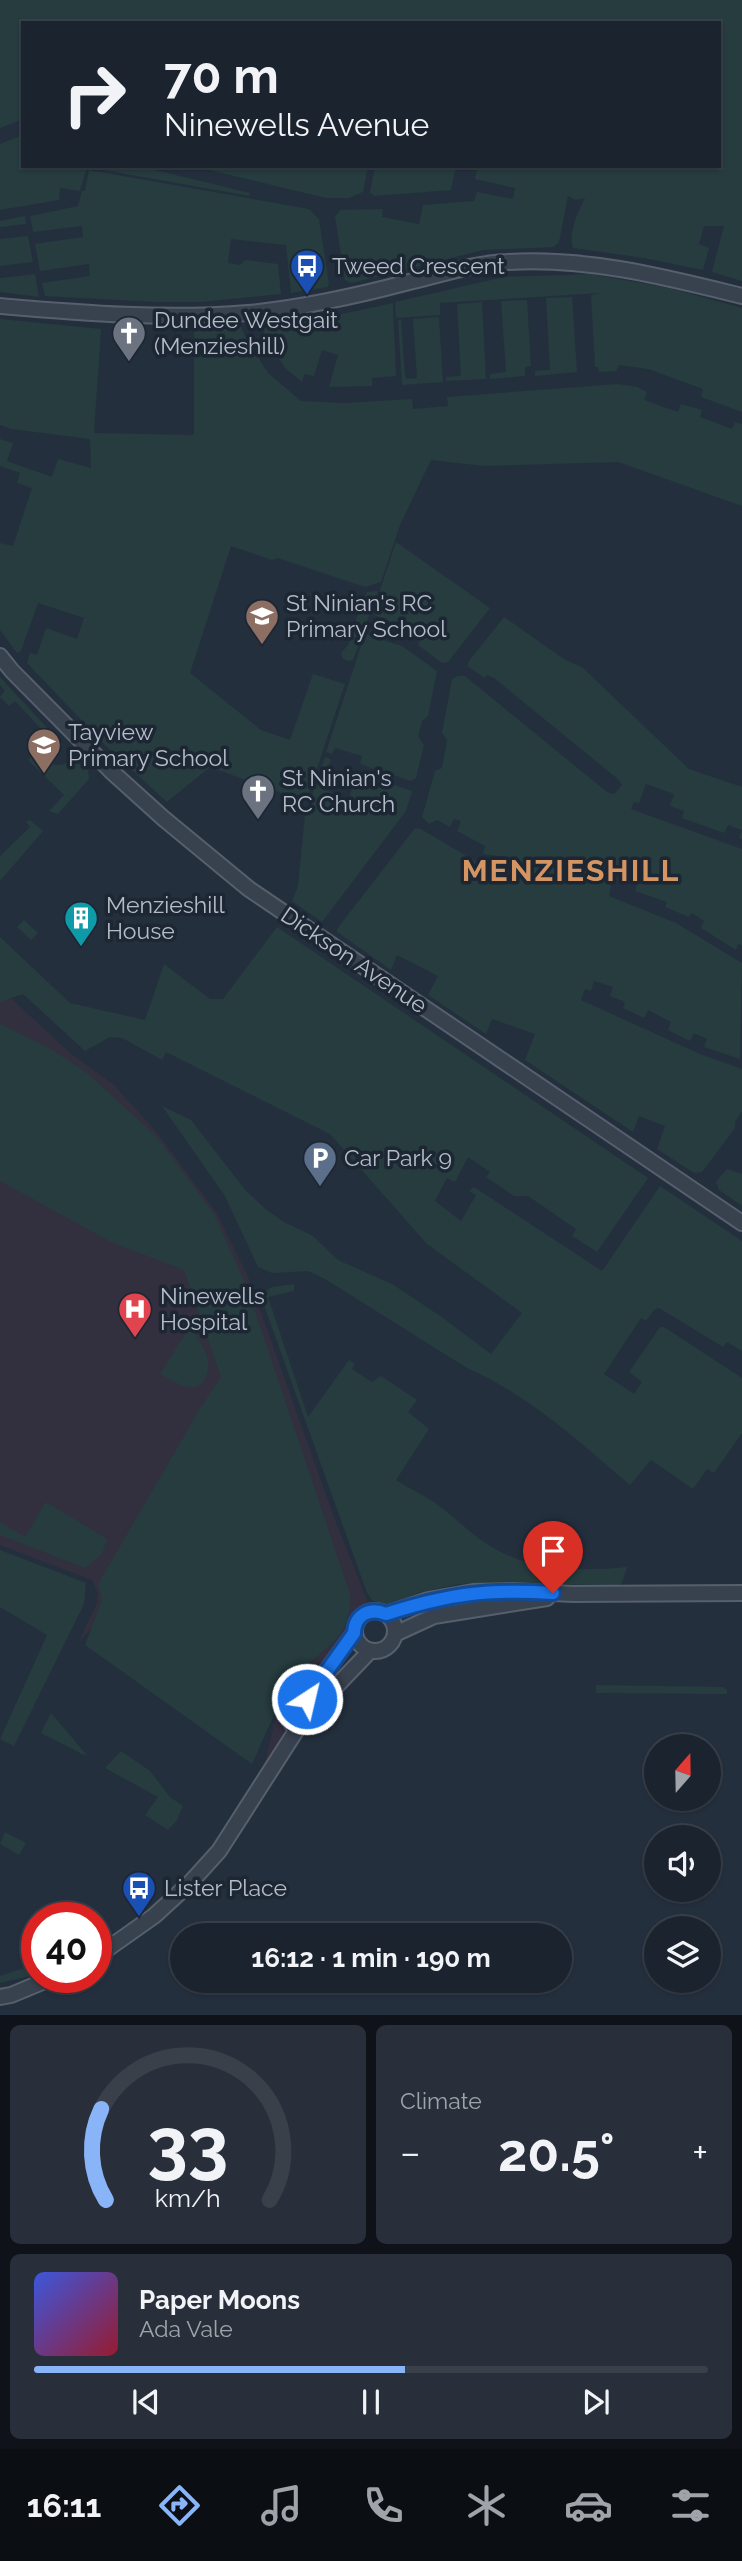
<!DOCTYPE html>
<html lang="en">
<head>
<meta charset="utf-8">
<style>
  :root { --surface:#1b232e; --page:#282f3a; --text:#f1f3f6; --muted:#a0a4aa; --line:#39404a; --accent:#8ab4f8 }
  body { margin:0; font-family:Raleway,sans-serif; background:var(--page); color:var(--text); height:100vh; display:flex; flex-direction:column; font-size:26px; white-space:nowrap }
  * { box-sizing:border-box; margin:0 }
  p { font-size:23px; color:var(--muted) }
  .icon { flex:none; width:38px; height:38px; fill:none; stroke:currentColor; stroke-width:2; stroke-linecap:round; stroke-linejoin:round }
  .map { position:relative; height:2015px; overflow:hidden }
  .side { display:flex; flex-direction:column; gap:10px; padding:10px; background:#0f1319; flex:1 }
  .side>* { flex:none }
  .hud { position:absolute; left:21px; top:21px; width:700px; height:147px; border-radius:0px; box-shadow:0 2px 5px #0004,0 0 0 2px var(--line); background:#1b232e; color:var(--text); overflow:hidden }
  .needle { width:46px; rotate:20deg }
  .controls { position:absolute; left:644px; top:1734px; display:grid; gap:14px }
  .controls a { display:grid; place-items:center; width:77px; height:77px; border-radius:50%; background:var(--surface); box-shadow:0 2px 5px #0004,0 0 0 2px var(--line); font-size:35px }
  .speed { position:absolute; left:21px; top:1902px; display:flex; gap:14px; font-size:35px; font-weight:700; text-align:center }
  .speed>* { display:grid; place-content:center; width:91px; height:91px; border-radius:50%; background:var(--surface); box-shadow:0 2px 5px #0004,0 0 0 2px var(--line); line-height:1 }
  .speed .limit { border:10px solid #d22; background:#fff; color:#111 }
  .pin { position:absolute; display:grid; place-items:center; width:60px; height:60px; color:#fff; margin:-72px -30px; border-radius:50% 50% 50% 0; rotate:-45deg; box-shadow:0 0 7px #0007 }
  .pin .icon { rotate:45deg }
  .me { position:absolute; width:77px; margin:-38px; rotate:35deg; stroke-linejoin:round; filter:drop-shadow(0 0 5px #0008) }
  .turn { display:flex; align-items:center; gap:24px; height:147px; padding:0 28px; font-size:32px }
  .turn .icon { width:91px; height:91px; stroke-width:2.5 }
  .turn b { display:block; font-size:49px; line-height:60px }
  .big { font-size:52px; font-weight:700; line-height:1.1 }
  .side .widget { flex:1; display:flex; flex-direction:column; justify-content:center; gap:10px; min-width:0; padding:0 24px; border-radius:10px; background:var(--page) }
  .side .dial { align-items:center; gap:0 }
  .dial svg { height:182px; overflow:visible; fill:none; stroke:var(--line); stroke-width:7; stroke-linecap:round; text-anchor:middle }
  .dial text { fill:var(--text); stroke:none }
  .song { display:flex; align-items:center; gap:21px }
  .cover { width:84px; height:84px; border-radius:10px; background:linear-gradient(135deg,hsl(230 70% 55%),hsl(350 70% 35%)) }
  .played { height:7px; border-radius:4px; background:linear-gradient(90deg,var(--accent) 55%,var(--line) 55%) }
  .keys { display:flex; justify-content:space-around; direction:ltr }
  .heat { display:flex; justify-content:space-between; align-items:center; font-size:38px; direction:ltr }
  .side .tiles { flex:1; display:grid; gap:10px; grid-template-columns:1fr 1fr }
  .widget:last-child { grid-column:span 2 }
  .trip { position:absolute; left:170px; top:1923px; width:402px; height:70px; border-radius:35px; background:var(--surface); box-shadow:0 2px 5px #0004,0 0 0 2px var(--line); font-weight:700; line-height:70px; text-align:center }
  .dock { display:flex; height:112px; justify-content:space-around; align-items:center; background:#0b0e12; color:var(--muted) }
  .dock .icon { width:49px; height:49px }
  .dock .on { color:var(--accent) }
  .dock b { font-size:32px; color:var(--text) }
  .map>svg:first-child { display:block }
</style>
</head>
<body>
<div class="map">
<svg width="742" height="2015" viewBox="0 0 742 2015">
  <rect width="100%" height="100%" fill="#242f3e"/>
  <path fill="#32303f" d="M0,988L70,1053L114,1085L159,1135L216,1212L249,1279L335,1520L371,1610L357,1621L262,1777L278,1707L91,1629L78,1643L97,1603L98,1594L92,1580L0,1545Z"/>
  <path fill="#263c3f" d="M0,0H742V281L712,272L724,226H704L699,244L709,248L703,270L644,258L573,248C568,232 578,212 585,198L576,200L568,196L559,242L554,247L483,250L352,283L345,280L335,217L340,210L383,209L382,217L419,224L423,205L474,201L477,192L513,199L515,188L475,179L477,169L467,166H719V23H23V119L0,128Z
    M23,135V166H138L250,193L249,196L87,167L80,191L60,188L59,200L0,210V144Z
    M193,166H368L363,192L349,198H326Z
    M375,166H456L451,190L374,196L370,192Z
    M89,170L309,209L319,219L329,284L327,287L291,293L286,245L231,239L228,263L240,265L245,260L278,264L281,294L201,302H155L45,296L42,283L90,276L89,264L40,271L35,244L83,237L82,226L33,232L30,216L78,206L82,191H85Z
    M25,216L26,224L0,227V221Z
    M28,236L33,262L0,266V239Z
    M35,274L39,297L0,292V278Z
    M590,274L669,288L742,308V412L701,397L703,389L648,369L619,365L616,371L599,372L598,367H595L591,295L601,293L440,303V315L396,318L395,302L504,277Z
    M572,297L577,372L535,376V371L550,370L546,298Z
    M527,300L531,366L525,367V376L490,379V374L506,372L501,301Z
    M482,302L486,379L446,381V377L461,376L457,304Z
    M393,303L396,376L372,378V386L329,387L338,355L322,350L314,376L304,374L302,382L285,368L264,335L265,326L314,320Z
    M439,317L443,382L402,385L398,320L401,319L405,375L407,379L417,378L413,319Z
    M0,319L101,329L94,433L194,435V331L241,327L247,340L268,373L301,401L344,403L412,399L413,409L448,406L447,397L618,384L637,387L647,392L644,400L678,412L681,404L702,410L700,417L732,429L735,422L742,424V506L618,462L483,466L431,460L400,525L381,582L365,587L278,558L272,560L231,546L190,673L261,730L290,740L313,674L345,684L306,802L210,767L167,802L108,748L27,663L30,653L37,655L46,628L77,639L84,618L38,603L21,651L17,653L0,630V543L13,546L32,488L17,483L20,473L0,466V439L13,443L7,461L52,477L58,459L91,468L90,439L11,429L0,425Z
    M396,542L490,608L448,662L442,663L418,645L421,635L372,614Z
    M378,591L366,624L361,626L355,622L367,592Z
    M504,617L564,659L583,668L689,769L742,787V839L739,838L742,830L728,825L724,833L682,818L684,811L670,806L674,794L646,784L639,803L634,802L631,809L742,849V945L738,944L736,950L701,928L704,921L692,913L689,917L665,907L667,902L635,891L638,881L613,873L609,896L676,923L742,963L740,1059L704,1047L707,1039L694,1033L690,1041L668,1030L671,1022L648,1010L644,1018L623,1008L625,1002L610,996L613,987L594,981L591,991L585,989L581,1000L700,1054L742,1069V1111L735,1122V1128L702,1172L694,1173L657,1149L665,1126L639,1116L633,1132L525,1060L535,1034L492,1019L486,1034L428,995L438,976L397,955L391,970L337,932V929L415,828L421,829L495,873L504,875L509,871L511,861L508,857L483,854L485,846L457,831L461,821L454,819L450,827L437,820L429,824L422,817L435,771L442,768L447,740L442,733L452,679L458,676H465L607,792L614,794L622,785L619,780L494,678L487,675L485,678L467,666L469,661Z
    M354,631L363,632L353,660L349,661L343,659L341,653L348,645Z
    M365,634L402,646L437,671L428,716L422,721L418,736L424,745L416,778L411,781L360,764L362,756L335,748L332,754L326,752Z
    M0,677L63,745L57,750L41,738L45,733L15,701L9,706L0,697L5,691L0,685Z
    M36,752C50,765 59,771 75,757L88,770L89,779L58,814L49,811L64,795L28,760Z
    M325,757L331,759L322,789L349,798L357,773L412,791L406,811L322,922L292,901L298,886L305,815Z
    M30,820L43,831L0,881V856L30,827L26,822Z
    M24,920L38,933L31,940L17,927Z
    M277,927L648,1178L597,1252L572,1236L576,1229L528,1196H514L486,1177L490,1172L468,1157L455,1182L447,1178L435,1201L461,1221L476,1195L469,1191L474,1187L602,1271L660,1186L742,1241V1351L727,1342L723,1347L659,1308L654,1310L646,1321L641,1318L604,1374L634,1394L642,1382L629,1372L660,1327H664L742,1378V1433L714,1473L707,1469L693,1489L651,1460L630,1485C578,1441 530,1396 467,1368L325,1279L308,1271L272,1273L258,1267L225,1196L162,1106L191,1120L246,1191L268,1211L284,1222L313,1236L338,1260L392,1284L443,1318L491,1354L522,1313L427,1244L330,1134L166,1052L162,1060L122,1038L110,1037L85,1051L23,994L0,1002V937L70,1003L145,1020L164,964L210,999H223Z
    M0,1024L51,1049L87,1073L157,1137L214,1214L246,1285L350,1594C352,1647 313,1649 290,1685C275,1710 264,1738 252,1764L85,1645L102,1600L98,1584L201,1407L221,1377L184,1270L111,1242L0,1181Z
    M727,1169L742,1174V1206L719,1190L716,1182Z
    M294,1284V1291L268,1297L308,1417L349,1360L355,1364L352,1369L372,1382L381,1376L417,1400L408,1412L429,1429L396,1480C408,1488 422,1494 434,1502C456,1518 475,1539 499,1551C539,1572 583,1571 627,1567L622,1583L617,1586L504,1582L459,1584L421,1592L390,1604L382,1605L373,1601L367,1593L260,1294L272,1287Z
    M190,1326C196,1336 203,1346 207,1356C209,1363 209,1372 205,1379C195,1397 173,1381 160,1374Z
    M46,1502L107,1539L102,1554L85,1568L0,1535V1522L25,1537Z
    M0,1550L86,1583L84,1604L14,1746L0,1739L47,1635L0,1607Z
    M596,1685L723,1687L727,1690V1694L596,1693Z
    M51,1713L86,1754L84,1755L41,1733Z
    M121,1751L150,1771L170,1797L183,1806L177,1820L168,1830L145,1815L158,1797L105,1768Z
    M5,1832L26,1843L19,1855L0,1844Z
    M37,1964V1974L0,1983V1976Z"/>
  <g fill="none" stroke-linecap="round" stroke-linejoin="round">
    <g stroke="#565f6c" stroke-width="18">
      <path id="minor" d="M0,306C83,313 165,320 248,313C303,308 356,296 409,282C439,275 476,263 507,262C587,257 665,277 742,296
        M0,656L12,671L111,771L163,818L249,889L742,1223
        M355 1631a20 20 0 1 1 40 0a20 20 0 1 1-40 0Z
        M386,1614L428,1600L473,1592L513,1591L573,1594L742,1593
        M395,1634L434,1616L547,1598
        M292,1724L319,1681L354,1633
        M96,1957L154,1916L190,1883L219,1851L301,1723L370,1651
        M0,1997L11,1995L52,1978"/>
    </g>
    <use href="#minor" stroke="#38414e" stroke-width="14"/>
  </g>
  <g fill="none" stroke-linecap="round" stroke-linejoin="round">
    <g stroke="#114b97" stroke-width="18">
      <path id="route" d="M307,1699L354,1633C355,1615 369,1607 386,1614C448,1594 487,1589 553,1593"/>
    </g>
    <use href="#route" stroke="#1a73e8" stroke-width="12"/>
  </g>
  <defs>
    <g id="bus-pin" transform="scale(1.75)"><path d="M0 17L-7.5 6A9.5 9.5 0 1 1 7.5 6Z" fill="#1a4fb4" stroke="#1d2633"/><path d="M-5-6H5V4H4V6H2V4H-2V6H-4V4H-5ZM-3.5-4V0h7V-4ZM-3.5 1.2v1.5H-2V1.2ZM2 1.2v1.5H3.5V1.2Z" fill="#fff"/></g>
    <g id="church-pin" transform="scale(1.75)"><path d="M0 17L-7.5 6A9.5 9.5 0 1 1 7.5 6Z" fill="#6b7280" stroke="#1d2633"/><path d="M-1.2-6h2.4v3.5h3.3v2.4h-3.3V6h-2.4V-.1h-3.3v-2.4h3.3Z" fill="#fff"/></g>
    <g id="school-pin" transform="scale(1.75)"><path d="M0 17L-7.5 6A9.5 9.5 0 1 1 7.5 6Z" fill="#8d6e63" stroke="#1d2633"/><path d="M0-5L7-2L0 1L-7-2ZM-4 1L0 2.5L4 1V4Q0 6-4 4Z" fill="#fff"/></g>
    <g id="building-pin" transform="scale(1.75)"><path d="M0 17L-7.5 6A9.5 9.5 0 1 1 7.5 6Z" fill="#0f9aa8" stroke="#1d2633"/><path d="M-4-6H4V6H1V3H-1V6H-4ZM-2.5-4.3h1.7v1.8h-1.7ZM.8-4.3h1.7v1.8H.8ZM-2.5-1h1.7V.8h-1.7ZM.8-1h1.7V.8H.8Z" fill="#fff"/></g>
    <g id="parking-pin" transform="scale(1.75)"><path d="M0 17L-7.5 6A9.5 9.5 0 1 1 7.5 6Z" fill="#5c6f8a" stroke="#1d2633"/><path d="M-3.5-5.5H1a3.5 3.5 0 0 1 0 7H-1V5.5H-3.5ZM-1-3.4V-.6H.8a1.4 1.4 0 0 0 0-2.8Z" fill="#fff"/></g>
    <g id="hospital-pin" transform="scale(1.75)"><path d="M0 17L-7.5 6A9.5 9.5 0 1 1 7.5 6Z" fill="#e0444e" stroke="#1d2633"/><path d="M-5-5h3v3.5h4V-5h3V5h-3V1.5h-4V5h-3Z" fill="#fff"/></g>
  </defs>
  <g fill-rule="evenodd">
    <use href="#bus-pin" x="307" y="266"/>
    <use href="#church-pin" x="129" y="333"/>
    <use href="#school-pin" x="262" y="616"/>
    <use href="#school-pin" x="44" y="745"/>
    <use href="#church-pin" x="258" y="791"/>
    <use href="#building-pin" x="81" y="918"/>
    <use href="#parking-pin" x="320" y="1158"/>
    <use href="#hospital-pin" x="135" y="1309"/>
    <use href="#bus-pin" x="139" y="1888"/>
  </g>
  <g text-anchor="middle" stroke-width="7" stroke-linejoin="round" paint-order="stroke">
    <g font-size="23" fill="#b4bcc9" stroke="#1d2633" text-anchor="start">
      <text x="332" y="274">Tweed Crescent</text>
      <text x="154" y="328">Dundee Westgait<tspan x="154" dy="26">(Menzieshill)</tspan></text>
      <text x="286" y="611">St Ninian's RC<tspan x="286" dy="26">Primary School</tspan></text>
      <text x="68" y="740">Tayview<tspan x="68" dy="26">Primary School</tspan></text>
      <text x="282" y="786">St Ninian's<tspan x="282" dy="26">RC Church</tspan></text>
      <text x="106" y="913">Menzieshill<tspan x="106" dy="26">House</tspan></text>
      <text x="344" y="1166">Car Park 9</text>
      <text x="160" y="1304">Ninewells<tspan x="160" dy="26">Hospital</tspan></text>
      <text x="164" y="1896">Lister Place</text>
    </g>
    <g font-size="23" fill="#b4bcc9" stroke="#1d2633">
      <text transform="translate(354 960) rotate(34)" y="8">Dickson Avenue</text>
    </g>
    <g font-size="30" font-weight="bold" letter-spacing="2" fill="#d59563" stroke="#1d2633">
      <text x="571" y="881">MENZIESHILL</text>
    </g>
  </g>
</svg>
<div class="controls">
<a><svg class="needle" viewBox="-14 -14 28 28"><path d="M0-13l5 13h-10z" fill="#e53935"/><path d="M0 13l5-13h-10z" fill="#a0a4aa"/></svg></a>
<a><svg class="icon" aria-label="sound" viewBox="0 0 24 24"><path d="M4 9h4l5-4v14l-5-4H4zM17 9q2 3 0 6"/></svg></a>
<a><svg class="icon" aria-label="layers" viewBox="0 0 24 24"><path d="M12 4l9 5-9 5-9-5zM3 14l9 5 9-5"/></svg></a>
</div>
<div class="speed"><div class="limit">40</div></div>
<div class="pin" style="left:553px;top:1593px;background:#d93025"><svg class="icon" aria-label="arrive" viewBox="0 0 24 24"><path d="M6 21V4h12l-3 4 3 4H6"/></svg></div>
<svg class="me" style="left:307px;top:1699px" viewBox="-20 -20 40 40"><circle r="17" fill="#1a73e8" stroke="#fff" stroke-width="3"/><path d="M0-11L8 9 0 5-8 9z" fill="#fff"/></svg>
<div class="trip">16:12 · 1 min · 190 m</div>
<div class="hud">
<div class="turn"><svg class="icon" aria-label="right" viewBox="0 0 24 24"><path d="M7 20v-9h11M14 6l5 5-5 5"/></svg><div><b>70 m</b>Ninewells Avenue</div></div>
</div>
</div>
<section class="side">
<div class="tiles">
<div class="widget dial"><svg viewBox="0 0 100 80">
<path d="M14 69A42 42 0 1 1 86 69"/>
<path d="M14 69A42 42 0 0 1 12 29" stroke="#8ab4f8"/>
<text x="50" y="56" font-size="32" font-weight="700">33</text>
<text x="50" y="72" font-size="11">km/h</text>
</svg></div>
<div class="widget"><p>Climate</p>
<div class="heat"><a>−</a><b class="big">20.5°</b><a>+</a></div>
</div>
<div class="widget">
<div class="song"><i class="cover"></i><div><b>Paper Moons</b><p>Ada Vale</p></div></div>
<div class="played"></div>
<div class="keys"><svg class="icon" aria-label="previous" viewBox="0 0 24 24"><path d="M18 5L8 12l10 7zM5 5v14"/></svg><svg class="icon" aria-label="pause" viewBox="0 0 24 24"><path d="M8 5v14M16 5v14"/></svg><svg class="icon" aria-label="next" viewBox="0 0 24 24"><path d="M6 5l10 7-10 7zM19 5v14"/></svg></div>
</div>
</div>
</section>
<nav class="dock">
<b>16:11</b>
<svg class="icon on" aria-label="directions" viewBox="0 0 24 24"><path d="M12 3l9 9-9 9-9-9zM9 14v-3h6M13 9l2 2-2 2"/></svg>
<svg class="icon" aria-label="music" viewBox="0 0 24 24"><path d="M9 18V5l10-2v13"/><circle cx="6" cy="18" r="3"/><circle cx="16" cy="16" r="3"/></svg>
<svg class="icon" aria-label="phone" viewBox="0 0 24 24"><path d="M5 4h4l2 5-3 2q2 4 5 5l2-3 5 2v4C11 20 4 13 5 4z"/></svg>
<svg class="icon" aria-label="climate" viewBox="0 0 24 24"><path d="M12 3v18M4 7l16 10M4 17L20 7"/></svg>
<svg class="icon" aria-label="car" viewBox="0 0 24 24"><path d="M5 17H2v-5l4-1 3-4h7l3 4 3 1v5h-3M9 17h6M6 11h13"/><circle cx="7" cy="17" r="2"/><circle cx="17" cy="17" r="2"/></svg>
<svg class="icon" aria-label="filters" viewBox="0 0 24 24"><path d="M4 7h16M4 17h16"/><circle cx="9" cy="7" r="2"/><circle cx="15" cy="17" r="2"/></svg>
</nav>
</body>
</html>
